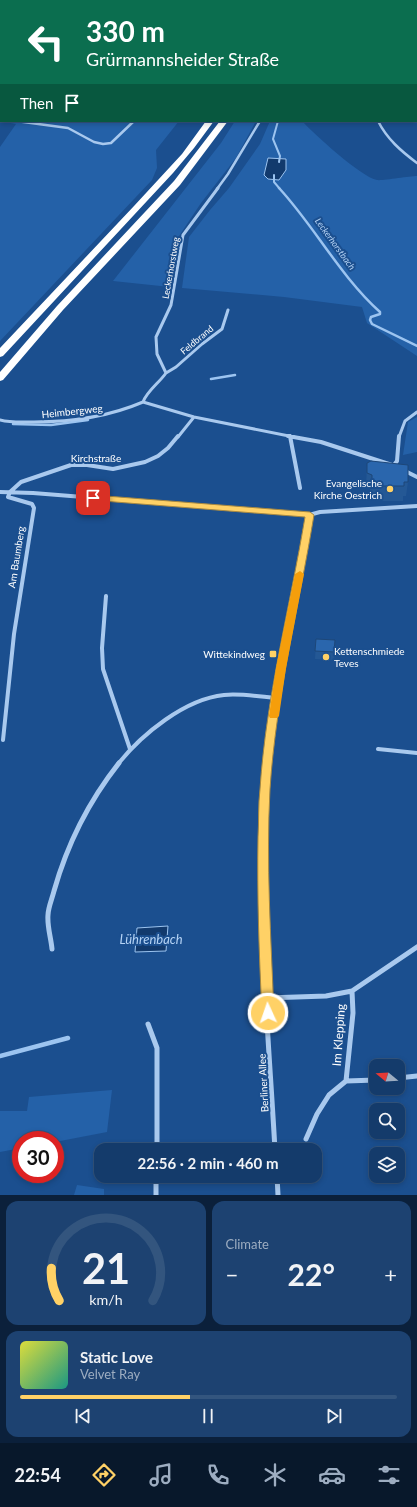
<!DOCTYPE html>
<html lang="en">
<head>
<meta charset="utf-8">
<style>
  :root { --surface:#143b6b; --page:#1d4271; --text:#f1f3f6; --muted:#9dadc1; --line:#33557e; --accent:#ffd166 }
  body { margin:0; font-family:Lato,sans-serif; background:var(--page); color:var(--text); height:100vh; display:flex; flex-direction:column; font-size:15px; white-space:nowrap }
  * { box-sizing:border-box; margin:0 }
  p { font-size:13px; color:var(--muted) }
  .icon { flex:none; width:22px; height:22px; fill:none; stroke:currentColor; stroke-width:2; stroke-linecap:round; stroke-linejoin:round }
  .map { position:relative; height:1195px; overflow:hidden }
  .sheet { display:flex; flex-direction:column; gap:6px; padding:6px; background:#0b203b; flex:1 }
  .sheet>* { flex:none }
  .top-card { position:absolute; left:0px; top:0px; width:417px; height:122px; box-shadow:0 2px 6px #0003,0 0 0 1px var(--line); background:#0b6e4f; color:#fff; overflow:hidden }
  .needle { width:26px; rotate:288deg }
  .tools { position:absolute; left:369px; top:1059px; display:grid; gap:8px }
  .tools a { display:grid; place-items:center; width:36px; height:36px; border-radius:8px; background:var(--surface); box-shadow:0 2px 6px #0003,0 0 0 1px var(--line); font-size:20px }
  .speed { position:absolute; left:12px; top:1131px; display:flex; gap:8px; font-size:20px; font-weight:700; text-align:center }
  .speed>* { display:grid; place-content:center; width:52px; height:52px; border-radius:50%; background:var(--surface); box-shadow:0 2px 6px #0003,0 0 0 1px var(--line); line-height:1 }
  .speed .limit { border:6px solid #d22; background:#fff; color:#111 }
  .pin { position:absolute; display:grid; place-items:center; width:34px; height:34px; color:#fff; margin:-17px; border-radius:8px; box-shadow:0 2px 6px #0006 }
  .me { position:absolute; width:44px; margin:-22px; rotate:357deg; stroke-linejoin:round; filter:drop-shadow(0 0 3px #0008) }
  .turn { display:flex; align-items:center; gap:14px; height:84px; padding:0 20px; font-size:18px }
  .turn .icon { width:52px; height:52px; stroke-width:2.5 }
  .turn b { display:block; font-size:28px; line-height:34px }
  .then { display:flex; align-items:center; height:38px; padding:0 20px; background:#0003; gap:8px; font-size:15px }
  .big { font-size:30px; font-weight:700; line-height:1.1 }
  .sheet .card { flex:1; display:flex; flex-direction:column; justify-content:center; gap:6px; min-width:0; padding:0 14px; border-radius:12px; background:var(--page) }
  .sheet .dial { align-items:center; gap:0 }
  .dial svg { height:104px; overflow:visible; fill:none; stroke:var(--line); stroke-width:7; stroke-linecap:round; text-anchor:middle }
  .dial text { fill:var(--text); stroke:none }
  .song { display:flex; align-items:center; gap:12px }
  .cover { width:48px; height:48px; border-radius:6px; background:linear-gradient(135deg,hsl(60 70% 55%),hsl(170 70% 35%)) }
  .played { height:4px; border-radius:2px; background:linear-gradient(90deg,var(--accent) 45%,var(--line) 45%) }
  .keys { display:flex; justify-content:space-around; direction:ltr }
  .heat { display:flex; justify-content:space-between; align-items:center; font-size:22px; direction:ltr }
  .sheet .tiles { flex:1; display:grid; gap:6px; grid-template-columns:1fr 1fr }
  .card:last-child { grid-column:span 2 }
  .trip { position:absolute; left:94px; top:1143px; width:228px; height:40px; border-radius:12px; background:var(--surface); box-shadow:0 2px 6px #0003,0 0 0 1px var(--line); font-weight:700; line-height:40px; text-align:center }
  .menu { display:flex; height:64px; justify-content:space-around; align-items:center; background:#08182b; color:var(--muted) }
  .menu .icon { width:28px; height:28px }
  .menu .active { color:var(--accent) }
  .menu b { font-size:18px; color:var(--text) }
  .map>svg:first-child { display:block }
</style>
</head>
<body>
<div class="map">
<svg width="417" height="1195" viewBox="0 0 417 1195">
  <rect width="100%" height="100%" fill="#1b4f8f"/>
  <path fill="#2461a8" d="M0,7L1,121H179L156,150L157,168L152,180L0,341V147L16,124L0,121Z
    M235,121H256L236,158L201,203L177,239L170,287L113,281L221,143Z
    M270,121H302C314,134 361,177 377,180C382,181 409,176 417,176V356L367,323L362,307L284,297L182,288L189,237L210,210L229,188L260,144Z
    M417,417V452L403,455L408,422Z
    M112,1090L107,1132L55,1142V1140H21V1148L0,1152V1111H27L29,1097Z
    M77,1185L104,1189V1195H74Z"/>
  <path fill="#123a6d" stroke="#9cc4f0" d="M268,158L286,159V170L279,180L268,179L264,175Z
    M168,926L166,951L135,952L137,928Z"/>
  <g fill="none" stroke-linecap="round" stroke-linejoin="round">
    <path stroke="#9cc4f0" stroke-width="2" d="M278,121L273,139L280,156L279,162
      M274,175V182L280,189"/>
    <path stroke="#9cc4f0" stroke-width="2.5" d="M279,188C315,227 340,276 380,312V314L371,317L370,320L372,324L417,346
      M211,379L235,375
      M13,424L51,425L88,420"/>
    <path stroke="#9cc4f0" stroke-width="4.5" d="M0,1056L68,1038"/>
    <path stroke="#a9c9ee" stroke-width="2.5" d="M16,121L68,128L94,142L103,144L111,143L134,121
      M378,121C387,139 401,151 417,163
      M217,189L228,174L260,121"/>
    <path stroke="#a9c9ee" stroke-width="3" d="M166,373L157,354L156,337L171,305L183,235L218,188
      M166,373L176,367L202,344L222,329L228,310
      M143,402L194,417L294,437
      M143,402C147,391 159,383 166,373
      M0,420C11,423 23,422 34,422C72,422 108,417 143,402
      M178,437L194,417
      M399,437L405,421L417,412"/>
    <path stroke="#a9c9ee" stroke-width="4" d="M288,436L321,442L392,465
      M290,436L300,488
      M394,465L397,461L399,436
      M403,470L417,477
      M0,492L33,493L309,515L320,512L417,506
      M10,492L21,482L71,465H87L113,469L145,462L158,456L168,448L178,436
      M106,596L102,648L103,669L130,749
      M3,740L14,634L34,508L32,504L8,497L10,492
      M378,749L417,753
      M118,764C142,734 185,699 224,695C241,693 259,697 276,698
      M267,764C276,680 296,598 309,515"/>
    <path stroke="#a9c9ee" stroke-width="5" d="M267,763C254,888 268,1024 275,1150
      M52,949C51,938 47,926 48,915C48,908 52,899 54,891C67,845 89,801 119,763
      M267,998L326,996L352,991L417,947
      M148,1024L157,1048V1150
      M398,1078L417,1076
      M346,1081L353,1013L352,991
      M306,1139L317,1114L329,1095L346,1081L376,1080
      M156,1176V1195
      M277,1176L278,1195"/>
    <path fill="#fff" fill-rule="evenodd" d="M262,0H268V1H262Z
      M280,0H286V1H280Z
      M206,121H214L194,148L173,173L3,356L0,357V348L134,206L182,154Z
      M220,121H228L180,185L63,310L3,380L0,381V372L57,306L174,181Z"/>
  </g>
  <path fill="#245895" d="M367,463L408,482L406,496H403V501H375L373,495L370,493V489L366,487Z
    M316,639L335,640L334,660L315,659Z"/>
  <path fill="#2a66ad" stroke="#1d4779" d="M371,461L408,465V482H404V486H376L375,481L372,479V475L367,473V463Z
    M316,639L335,640L334,652L315,651Z"/>
  <path fill="#ffd166" stroke="#a68842" d="M93,495L310,512L314,515C299,606 276,697 270,789C266,863 271,938 274,1013L273,1016L268,1018L264,1016L262,1013C259,954 257,896 258,837C259,821 258,805 260,789C266,697 290,607 305,517L90,500L89,498Z"/>
  <path fill="#f59e0b" d="M300,571L304,574L286,668L279,716L277,718H270L269,716L276,668L295,574Z"/>
  <g fill="#ffd166" stroke="#1b4f8f" stroke-width="1.5">
    <circle cx="390" cy="489" r="4"/>
    <rect x="269" y="650" width="8" height="8" rx="2"/>
    <circle cx="326" cy="657" r="4"/>
  </g>
  <g text-anchor="middle" stroke-width="4" stroke-linejoin="round" paint-order="stroke">
    <g font-size="9" font-style="italic" fill="#b5d3f5" stroke="#1b4f8f">
      <text transform="translate(335 244) rotate(54)" y="3">Leckerhorstbach</text>
    </g>
    <g font-size="9" fill="#fff" stroke="#1b4f8f">
      <text transform="translate(171 268) rotate(-80)" y="3">Leckerhorstweg</text>
      <text transform="translate(197 340) rotate(-40)" y="3">Feldbrand</text>
    </g>
    <g font-size="10" fill="#fff" stroke="#1b4f8f">
      <text transform="translate(72 411) rotate(-6)" y="4">Heimbergweg</text>
      <text x="96" y="462">Kirchstraße</text>
      <text transform="translate(16 557) rotate(-81)" y="4">Am Baumberg</text>
      <text transform="translate(263 1083) rotate(-93)" y="4">Berliner Allee</text>
    </g>
    <g font-size="10" fill="#fff" stroke="#1b4f8f" text-anchor="end">
      <text x="382" y="487">Evangelische<tspan x="382" dy="12">Kirche Oestrich</tspan></text>
      <text x="334" y="655" text-anchor="start">Kettenschmiede<tspan x="334" dy="12">Teves</tspan></text>
      <text x="265" y="658">Wittekindweg</text>
    </g>
    <g font-size="12" fill="#fff" stroke="#1b4f8f">
      <text transform="translate(339 1035) rotate(-86)" y="4">Im Klepping</text>
    </g>
    <g font-size="13" font-style="italic" fill="#b5d3f5" stroke="#1b4f8f">
      <text x="151" y="944">Lührenbach</text>
    </g>
  </g>
</svg>
<div class="tools">
<a><svg class="needle" viewBox="-14 -14 28 28"><path d="M0-13l5 13h-10z" fill="#e53935"/><path d="M0 13l5-13h-10z" fill="#9dadc1"/></svg></a>
<a><svg class="icon" aria-label="search" viewBox="0 0 24 24"><circle cx="10" cy="10" r="6"/><path d="M15 15l6 6"/></svg></a>
<a><svg class="icon" aria-label="layers" viewBox="0 0 24 24"><path d="M12 4l9 5-9 5-9-5zM3 14l9 5 9-5"/></svg></a>
</div>
<div class="speed"><div class="limit">30</div></div>
<div class="pin" style="left:93px;top:498px;background:#d93025"><svg class="icon" aria-label="arrive" viewBox="0 0 24 24"><path d="M6 21V4h12l-3 4 3 4H6"/></svg></div>
<svg class="me" style="left:268px;top:1013px" viewBox="-20 -20 40 40"><circle r="17" fill="#ffd166" stroke="#fff" stroke-width="3"/><path d="M0-11L8 9 0 5-8 9z" fill="#fff"/></svg>
<div class="trip">22:56 · 2 min · 460 m</div>
<div class="top-card">
<div class="turn"><svg class="icon" aria-label="left" viewBox="0 0 24 24"><path d="M17 20v-9H6M10 6l-5 5 5 5"/></svg><div><b>330 m</b>Grürmannsheider Straße</div></div>
<div class="then">Then<svg class="icon" aria-label="arrive" viewBox="0 0 24 24"><path d="M6 21V4h12l-3 4 3 4H6"/></svg></div>
</div>
</div>
<section class="sheet">
<div class="tiles">
<div class="card dial"><svg viewBox="0 0 100 80">
<path d="M14 69A42 42 0 1 1 86 69"/>
<path d="M14 69A42 42 0 0 1 8 44" stroke="#ffd166"/>
<text x="50" y="56" font-size="32" font-weight="700">21</text>
<text x="50" y="72" font-size="11">km/h</text>
</svg></div>
<div class="card"><p>Climate</p>
<div class="heat"><a>−</a><b class="big">22°</b><a>+</a></div>
</div>
<div class="card">
<div class="song"><i class="cover"></i><div><b>Static Love</b><p>Velvet Ray</p></div></div>
<div class="played"></div>
<div class="keys"><svg class="icon" aria-label="previous" viewBox="0 0 24 24"><path d="M18 5L8 12l10 7zM5 5v14"/></svg><svg class="icon" aria-label="pause" viewBox="0 0 24 24"><path d="M8 5v14M16 5v14"/></svg><svg class="icon" aria-label="next" viewBox="0 0 24 24"><path d="M6 5l10 7-10 7zM19 5v14"/></svg></div>
</div>
</div>
</section>
<nav class="menu">
<b>22:54</b>
<svg class="icon active" aria-label="directions" viewBox="0 0 24 24"><path d="M12 3l9 9-9 9-9-9zM9 14v-3h6M13 9l2 2-2 2"/></svg>
<svg class="icon" aria-label="music" viewBox="0 0 24 24"><path d="M9 18V5l10-2v13"/><circle cx="6" cy="18" r="3"/><circle cx="16" cy="16" r="3"/></svg>
<svg class="icon" aria-label="phone" viewBox="0 0 24 24"><path d="M5 4h4l2 5-3 2q2 4 5 5l2-3 5 2v4C11 20 4 13 5 4z"/></svg>
<svg class="icon" aria-label="climate" viewBox="0 0 24 24"><path d="M12 3v18M4 7l16 10M4 17L20 7"/></svg>
<svg class="icon" aria-label="car" viewBox="0 0 24 24"><path d="M5 17H2v-5l4-1 3-4h7l3 4 3 1v5h-3M9 17h6M6 11h13"/><circle cx="7" cy="17" r="2"/><circle cx="17" cy="17" r="2"/></svg>
<svg class="icon" aria-label="filters" viewBox="0 0 24 24"><path d="M4 7h16M4 17h16"/><circle cx="9" cy="7" r="2"/><circle cx="15" cy="17" r="2"/></svg>
</nav>
</body>
</html>
